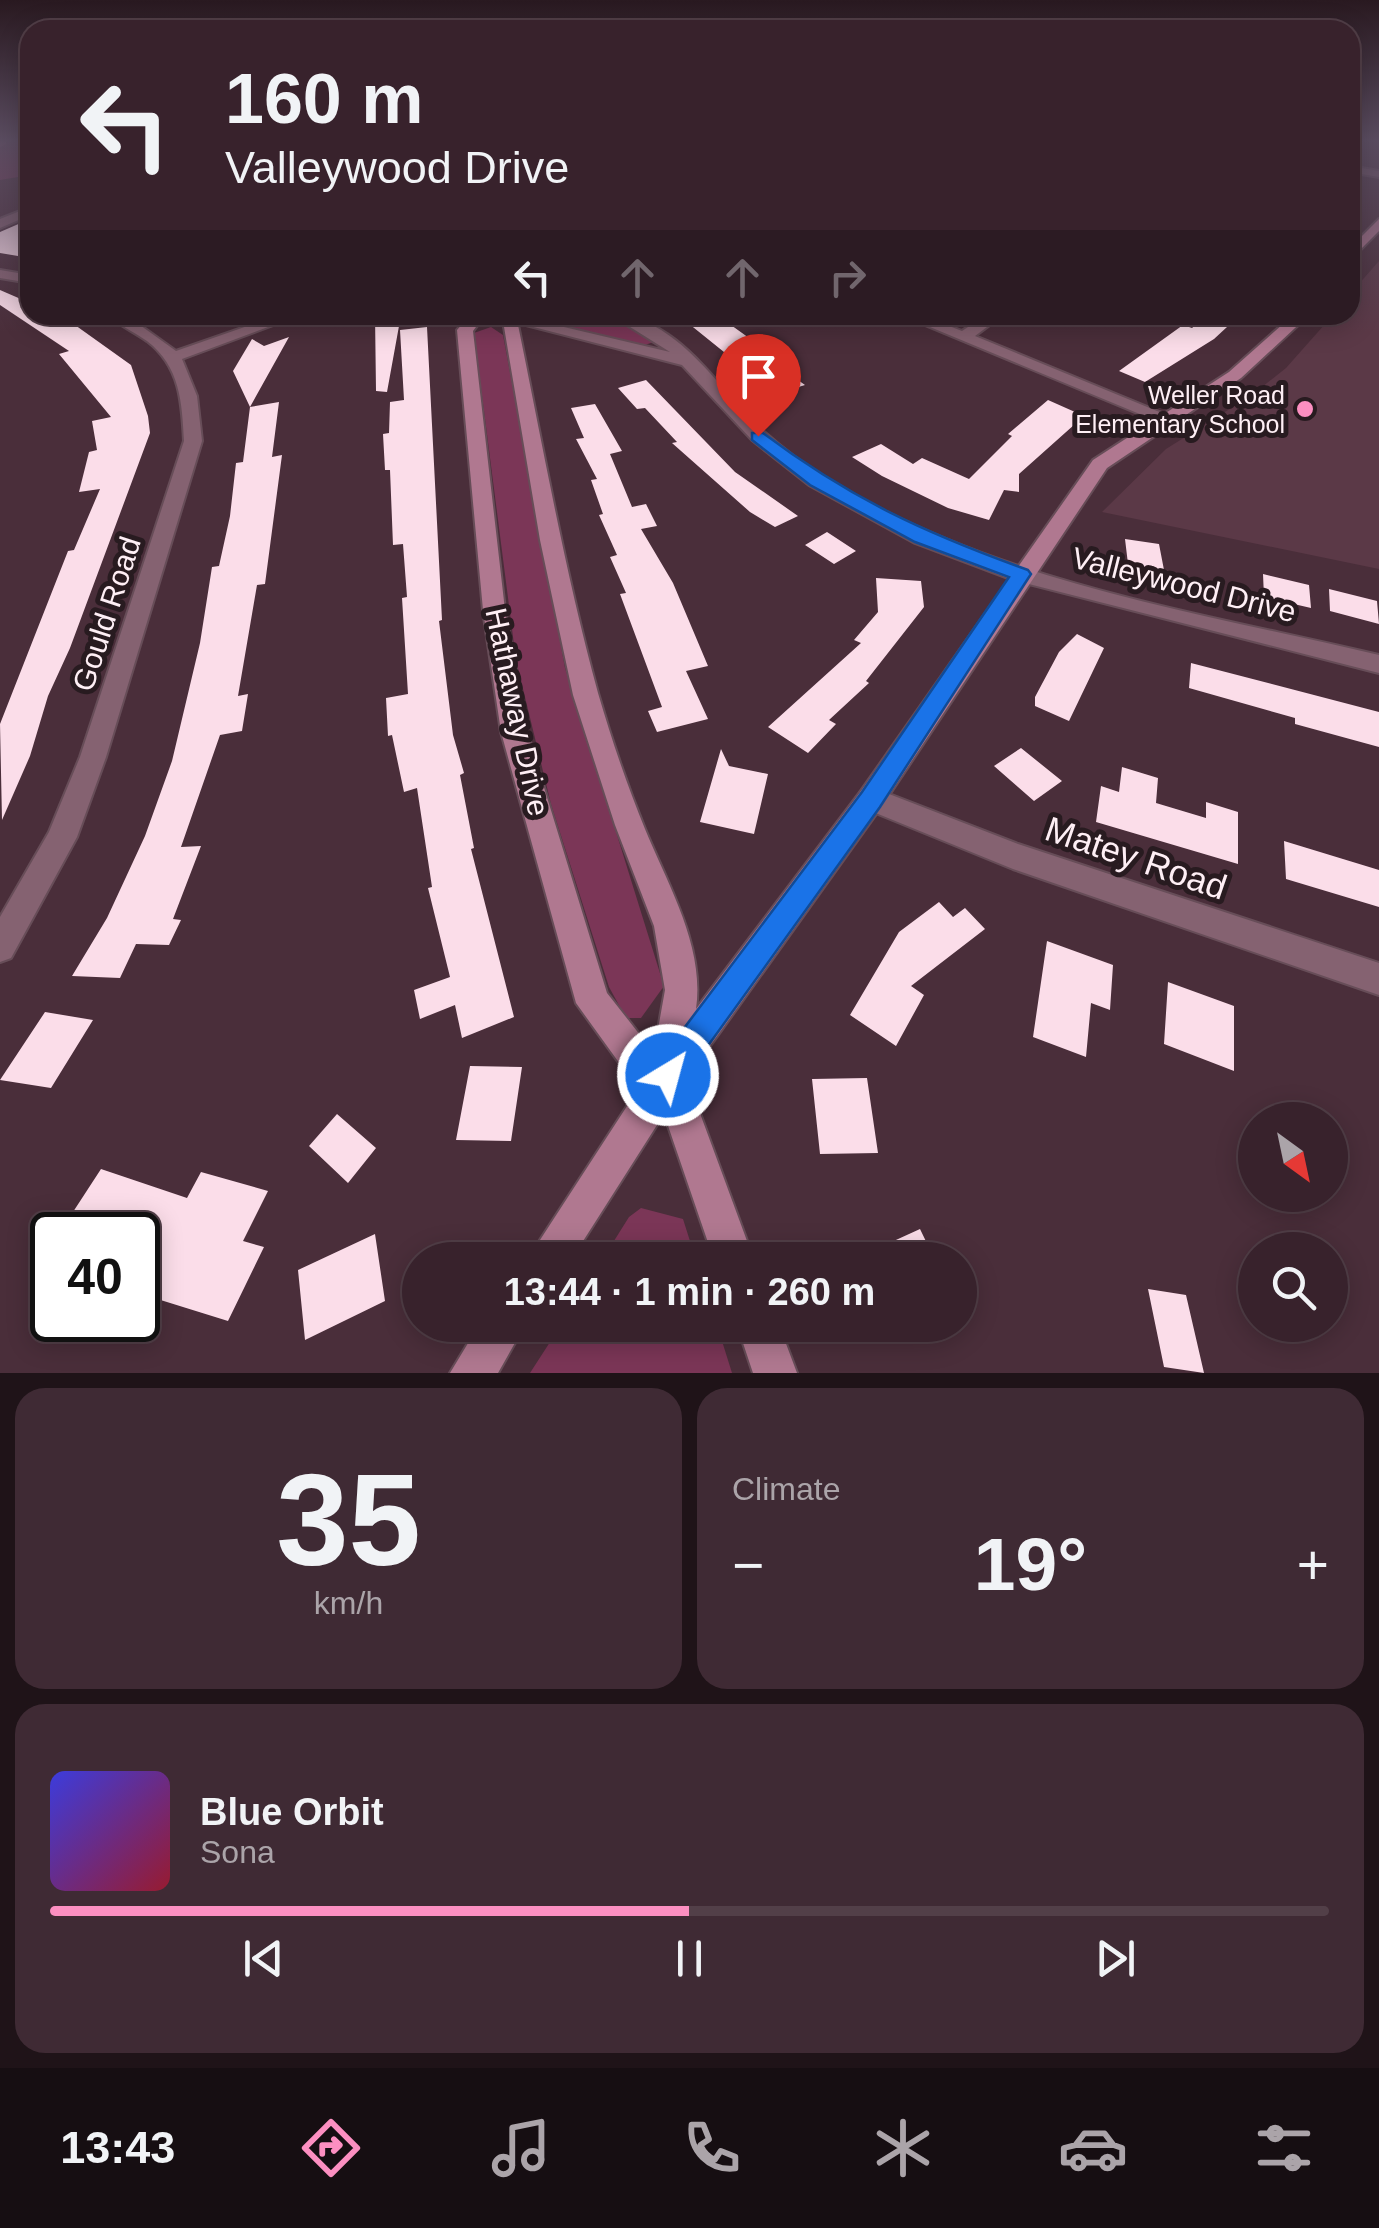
<!DOCTYPE html>
<html lang="en">
<head>
<meta charset="utf-8">
<style>
  :root { --surface:#38222c; --page:#3f2a34; --text:#f1f3f6; --muted:#aba4a9; --line:#523f48; --accent:#fc8fc1 }
  body { margin:0; font-family:Arial,sans-serif; background:var(--page); color:var(--text); height:100vh; display:flex; flex-direction:column; font-size:38px; white-space:nowrap }
  * { box-sizing:border-box; margin:0 }
  p { font-size:32px; color:var(--muted) }
  .icon { flex:none; width:55px; height:55px; fill:none; stroke:currentColor; stroke-width:2; stroke-linecap:round; stroke-linejoin:round }
  .map { position:relative; height:1373px; overflow:hidden }
  .sheet { display:flex; flex-direction:column; gap:15px; padding:15px; background:#1f1318; flex:1 }
  .sheet>* { flex:none }
  .top-card { position:absolute; left:20px; top:20px; width:1340px; height:305px; border-radius:30px; box-shadow:0 5px 25px #0003,0 0 0 2px var(--line); background:#38222c; color:var(--text); overflow:hidden }
  .needle { width:65px; rotate:147deg }
  .controls { position:absolute; left:1238px; top:1102px; display:grid; gap:20px }
  .controls a { display:grid; place-items:center; width:110px; height:110px; border-radius:50%; background:var(--surface); box-shadow:0 5px 25px #0003,0 0 0 2px var(--line); font-size:50px }
  .speed { position:absolute; left:30px; top:1212px; display:flex; gap:20px; font-size:50px; font-weight:700; text-align:center }
  .speed>* { display:grid; place-content:center; width:130px; height:130px; border-radius:50%; background:var(--surface); box-shadow:0 5px 25px #0003,0 0 0 2px var(--line); line-height:1 }
  .speed .limit { border:5px solid #111; border-radius:15px; background:#fff; color:#111 }
  .pin { position:absolute; display:grid; place-items:center; width:85px; height:85px; color:#fff; margin:-102px -42px; border-radius:50% 50% 50% 0; rotate:-45deg; box-shadow:0 0 10px #0007 }
  .pin .icon { rotate:45deg }
  .me { position:absolute; width:110px; margin:-55px; rotate:37deg; stroke-linejoin:round; filter:drop-shadow(0 0 8px #0008) }
  .turn { display:flex; align-items:center; gap:35px; height:210px; padding:0 40px; font-size:45px }
  .turn .icon { width:130px; height:130px; stroke-width:2.5 }
  .turn b { display:block; font-size:70px; line-height:85px }
  .lanes { display:flex; align-items:center; height:95px; padding:0 40px; background:#0003; justify-content:center; gap:50px; direction:ltr }
  .lanes .off { opacity:.35 }
  .big { font-size:75px; font-weight:600; line-height:1.1 }
  .sheet .widget { flex:1; display:flex; flex-direction:column; justify-content:center; gap:15px; min-width:0; padding:0 35px; border-radius:30px; background:var(--page) }
  .sheet .dial { align-items:center; gap:0 }
  .dial b { font-size:130px; line-height:1 }
  .song { display:flex; align-items:center; gap:30px }
  .cover { width:120px; height:120px; border-radius:15px; background:linear-gradient(135deg,hsl(240 70% 55%),hsl(350 70% 35%)) }
  .played { height:10px; border-radius:5px; background:linear-gradient(90deg,var(--accent) 50%,var(--line) 50%) }
  .keys { display:flex; justify-content:space-around; direction:ltr }
  .heat { display:flex; justify-content:space-between; align-items:center; font-size:55px; direction:ltr }
  .sheet .tiles { flex:1; display:grid; gap:15px; grid-template-columns:1fr 1fr }
  .widget:last-child { grid-column:span 2 }
  .trip { position:absolute; left:402px; top:1242px; width:575px; height:100px; border-radius:50px; background:var(--surface); box-shadow:0 5px 25px #0003,0 0 0 2px var(--line); font-weight:600; line-height:100px; text-align:center }
  .tab-bar { display:flex; height:160px; justify-content:space-around; align-items:center; background:#160e12; color:var(--muted) }
  .tab-bar .icon { width:70px; height:70px }
  .tab-bar .on { color:var(--accent) }
  .tab-bar b { font-size:45px; color:var(--text) }
  .map>svg:first-child { display:block }
</style>
</head>
<body>
<div class="map">
<svg width="1379" height="1373" viewBox="0 0 1379 1373">
  <rect width="100%" height="100%" fill="#4a2e3a"/>
  <path fill="#5b3947" d="M1379,261V569L1102,512L1166,449L1252,395L1286,368L1333,315H1350V294Z"/>
  <path fill="#7b3657" d="M0,140H30V175L0,180Z
    M529,315H605L656,341L645,345L543,322Z
    M491,327L503,335L565,668L664,986L641,1018H626L609,987L551,804L516,660L474,333Z
    M641,1208L683,1219L696,1260H602L629,1217Z
    M561,1325H717L732,1373H530Z"/>
  <g fill="none" stroke-linecap="round" stroke-linejoin="round">
    <path stroke="#b36388" stroke-width="4" d="M0,143H4L0,145"/>
  </g>
  <path fill="#fbdde9" d="M30,219V258L0,253V232Z
    M0,290L30,303V315H61L131,365L148,416L150,433L70,648L48,696L30,756L2,820L0,724L68,551L74,550L100,489L79,492L89,452L97,450L92,421L111,417L59,354L69,351L0,305Z
    M375,315H401L387,392L376,391Z
    M678,315H717L781,361L774,363L805,385L776,394Z
    M1207,315H1240L1214,339L1145,382L1119,371L1183,325L1192,328Z
    M427,327L442,620L439,621L453,735L464,773L460,775L474,848L471,849L514,1017L462,1038L455,1005L420,1019L414,990L450,977L428,888L432,887L417,788L404,792L392,735L388,736L386,698L408,694L402,598L407,597L403,544L393,545L390,470H385L383,434L389,433L390,402L404,400L400,330Z
    M289,337L250,407L279,402L272,457L282,455L265,584L257,585L238,696L248,694L242,731L220,735L181,847L201,846L173,919L181,920L169,945L136,944L120,978L72,976L107,918L145,836L172,761L200,643L212,567L219,566L230,516L236,463L243,462L250,407L233,371L252,339L264,346Z
    M646,380L735,472L798,516L775,527L750,512L672,443L677,442L645,408L637,409L618,388Z
    M1048,400L1084,416L1019,474V492L1004,490L989,520L948,508L882,476L852,457L881,444L913,464L922,458L969,479L1012,436L1008,434Z
    M595,404L622,451L610,454L632,507L646,504L657,526L641,529L673,583L708,666L686,671L708,719L657,732L648,711L662,707L620,594L626,593L610,557L617,555L599,515L603,514L591,480L597,479L576,439L584,438L571,408Z
    M827,532L856,551L834,564L805,545Z
    M1125,539L1159,544L1164,570L1128,564Z
    M1263,574L1309,585L1311,608L1264,597Z
    M876,578L921,581L924,607L866,681L869,683L829,720L836,724L808,753L768,727L861,643L854,640L878,612Z
    M1329,589L1377,601L1379,624L1330,611Z
    M1077,634L1104,648L1069,721L1035,706V697L1059,652Z
    M1191,663L1379,712V747L1295,724V718L1189,688Z
    M1021,748L1062,781L1034,801L994,766Z
    M721,749L729,766L768,774L754,834L700,822Z
    M1122,767L1158,778L1156,803L1206,818V802L1238,812V864L1096,822L1101,786L1119,792Z
    M1284,841L1379,870V907L1286,879Z
    M939,902L953,917L965,908L985,929L911,986L924,995L896,1046L850,1015L899,932Z
    M1047,941L1113,965L1110,1010L1091,1003L1086,1057L1033,1037Z
    M1168,982L1234,1006V1071L1164,1044Z
    M45,1012L93,1020L51,1088L0,1080Z
    M470,1066L522,1067L511,1141L456,1140Z
    M867,1078L878,1153L820,1154L812,1079Z
    M337,1114L376,1148L348,1183L309,1146Z
    M101,1169L187,1198L201,1172L268,1191L243,1241L264,1247L228,1321L138,1293V1235H58Z
    M920,1229L935,1260H852Z
    M375,1234L385,1301L305,1340L298,1270Z
    M1148,1289L1186,1295L1204,1373L1164,1367Z"/>
  <g fill="none" stroke-linecap="round" stroke-linejoin="round">
    <g stroke="#674d58" stroke-width="4">
      <path id="street" d="M1350,166L1379,171V177L1350,172Z
        M30,207V215L0,228V219Z
        M0,270L30,275V283L0,278Z
        M108,315H126L176,351L279,315H300L182,359L197,396L202,441L106,757L77,837L11,958L0,962V917L49,832L80,757L184,441C182,402 180,366 147,341C134,332 119,325 108,315Z
        M487,315H513L670,352L611,315C677,315 719,390 763,431C781,447 803,464 824,477C989,581 1192,611 1379,655V673L1013,580L915,543L809,485L752,440L682,365Z
        M901,315H921L962,331L986,315H1003L975,336L1174,418L1165,423L1159,422Z
        M871,787L1018,844L1379,963V995L1013,869L861,807L857,799L861,791Z"/>
    </g>
    <g stroke="#674d58" stroke-width="4">
      <path id="secondary" d="M1379,219V231L1350,260V248Z
        M470,315H485L473,331L505,610L527,732L607,993L644,1040L655,1046L665,990L654,926L615,825L573,695L540,540L502,315H516C542,441 564,569 598,693C611,738 627,785 645,829C668,885 705,947 696,1009L861,791L1093,460L1229,372L1293,315H1309L1241,378L1107,468L881,807L687,1078L754,1260H714L664,1114L571,1260H527L644,1080L620,1064L576,1003L501,732L483,610L457,330Z
        M479,1325H525L498,1373H450Z
        M737,1325H779L797,1373H753Z"/>
    </g>
    <use href="#street" fill="#856271" fill-rule="evenodd"/>
    <use href="#secondary" fill="#b07890" fill-rule="evenodd"/>
  </g>
  <linearGradient id="sky" x2="0" y2="1"><stop stop-color="#291920"/><stop offset="0.42" stop-color="#5a4c60"/><stop offset="1" stop-color="#5a4c60" stop-opacity="0"/></linearGradient>
  <rect width="1379" height="332" fill="url(#sky)"/>
  <path fill="#1a73e8" stroke="#114b97" stroke-width="2.5" d="M752,433H763C851,499 925,533 1028,570L1031,574L880,807L679,1086L668,1091L657,1086L652,1075L657,1064L862,792L1009,577L915,542L810,485L752,440Z"/>
  <circle fill="#fc8fc1" stroke="#281b20" stroke-width="4" cx="1305" cy="409" r="10"/>
  <g text-anchor="middle" stroke-width="10" stroke-linejoin="round" paint-order="stroke">
    <g font-size="25" fill="#feeff5" stroke="#281b20" text-anchor="end">
      <text x="1285" y="404">Weller Road<tspan x="1285" dy="29">Elementary School</tspan></text>
    </g>
    <g font-size="30" fill="#feeff5" stroke="#281b20">
      <text transform="translate(1184 585) rotate(14)" y="10">Valleywood Drive</text>
      <text transform="translate(107 614) rotate(-72)" y="10">Gould Road</text>
      <text transform="translate(517 712) rotate(78)" y="10">Hathaway Drive</text>
    </g>
    <g font-size="35" fill="#feeff5" stroke="#281b20">
      <text transform="translate(1136 858) rotate(19)" y="12">Matey Road</text>
    </g>
  </g>
</svg>
<div class="controls">
<a><svg class="needle" viewBox="-14 -14 28 28"><path d="M0-13l5 13h-10z" fill="#e53935"/><path d="M0 13l5-13h-10z" fill="#aba4a9"/></svg></a>
<a><svg class="icon" aria-label="search" viewBox="0 0 24 24"><circle cx="10" cy="10" r="6"/><path d="M15 15l6 6"/></svg></a>
</div>
<div class="speed"><div class="limit">40</div></div>
<div class="pin" style="left:758px;top:436px;background:#d93025"><svg class="icon" aria-label="arrive" viewBox="0 0 24 24"><path d="M6 21V4h12l-3 4 3 4H6"/></svg></div>
<svg class="me" style="left:668px;top:1075px" viewBox="-20 -20 40 40"><circle r="17" fill="#1a73e8" stroke="#fff" stroke-width="3"/><path d="M0-11L8 9 0 5-8 9z" fill="#fff"/></svg>
<div class="trip">13:44 · 1 min · 260 m</div>
<div class="top-card">
<div class="turn"><svg class="icon" aria-label="left" viewBox="0 0 24 24"><path d="M17 20v-9H6M10 6l-5 5 5 5"/></svg><div><b>160 m</b>Valleywood Drive</div></div>
<div class="lanes"><svg class="icon" aria-label="left" viewBox="0 0 24 24"><path d="M17 20v-9H6M10 6l-5 5 5 5"/></svg><svg class="icon off" aria-label="ahead" viewBox="0 0 24 24"><path d="M12 20V5M6 11l6-6 6 6"/></svg><svg class="icon off" aria-label="ahead" viewBox="0 0 24 24"><path d="M12 20V5M6 11l6-6 6 6"/></svg><svg class="icon off" aria-label="right" viewBox="0 0 24 24"><path d="M7 20v-9h11M14 6l5 5-5 5"/></svg></div>
</div>
</div>
<section class="sheet">
<div class="tiles">
<div class="widget dial"><b>35</b><p>km/h</p></div>
<div class="widget"><p>Climate</p>
<div class="heat"><a>−</a><b class="big">19°</b><a>+</a></div>
</div>
<div class="widget">
<div class="song"><i class="cover"></i><div><b>Blue Orbit</b><p>Sona</p></div></div>
<div class="played"></div>
<div class="keys"><svg class="icon" aria-label="previous" viewBox="0 0 24 24"><path d="M18 5L8 12l10 7zM5 5v14"/></svg><svg class="icon" aria-label="pause" viewBox="0 0 24 24"><path d="M8 5v14M16 5v14"/></svg><svg class="icon" aria-label="next" viewBox="0 0 24 24"><path d="M6 5l10 7-10 7zM19 5v14"/></svg></div>
</div>
</div>
</section>
<nav class="tab-bar">
<b>13:43</b>
<svg class="icon on" aria-label="directions" viewBox="0 0 24 24"><path d="M12 3l9 9-9 9-9-9zM9 14v-3h6M13 9l2 2-2 2"/></svg>
<svg class="icon" aria-label="music" viewBox="0 0 24 24"><path d="M9 18V5l10-2v13"/><circle cx="6" cy="18" r="3"/><circle cx="16" cy="16" r="3"/></svg>
<svg class="icon" aria-label="phone" viewBox="0 0 24 24"><path d="M5 4h4l2 5-3 2q2 4 5 5l2-3 5 2v4C11 20 4 13 5 4z"/></svg>
<svg class="icon" aria-label="climate" viewBox="0 0 24 24"><path d="M12 3v18M4 7l16 10M4 17L20 7"/></svg>
<svg class="icon" aria-label="car" viewBox="0 0 24 24"><path d="M5 17H2v-5l4-1 3-4h7l3 4 3 1v5h-3M9 17h6M6 11h13"/><circle cx="7" cy="17" r="2"/><circle cx="17" cy="17" r="2"/></svg>
<svg class="icon" aria-label="filters" viewBox="0 0 24 24"><path d="M4 7h16M4 17h16"/><circle cx="9" cy="7" r="2"/><circle cx="15" cy="17" r="2"/></svg>
</nav>
</body>
</html>
